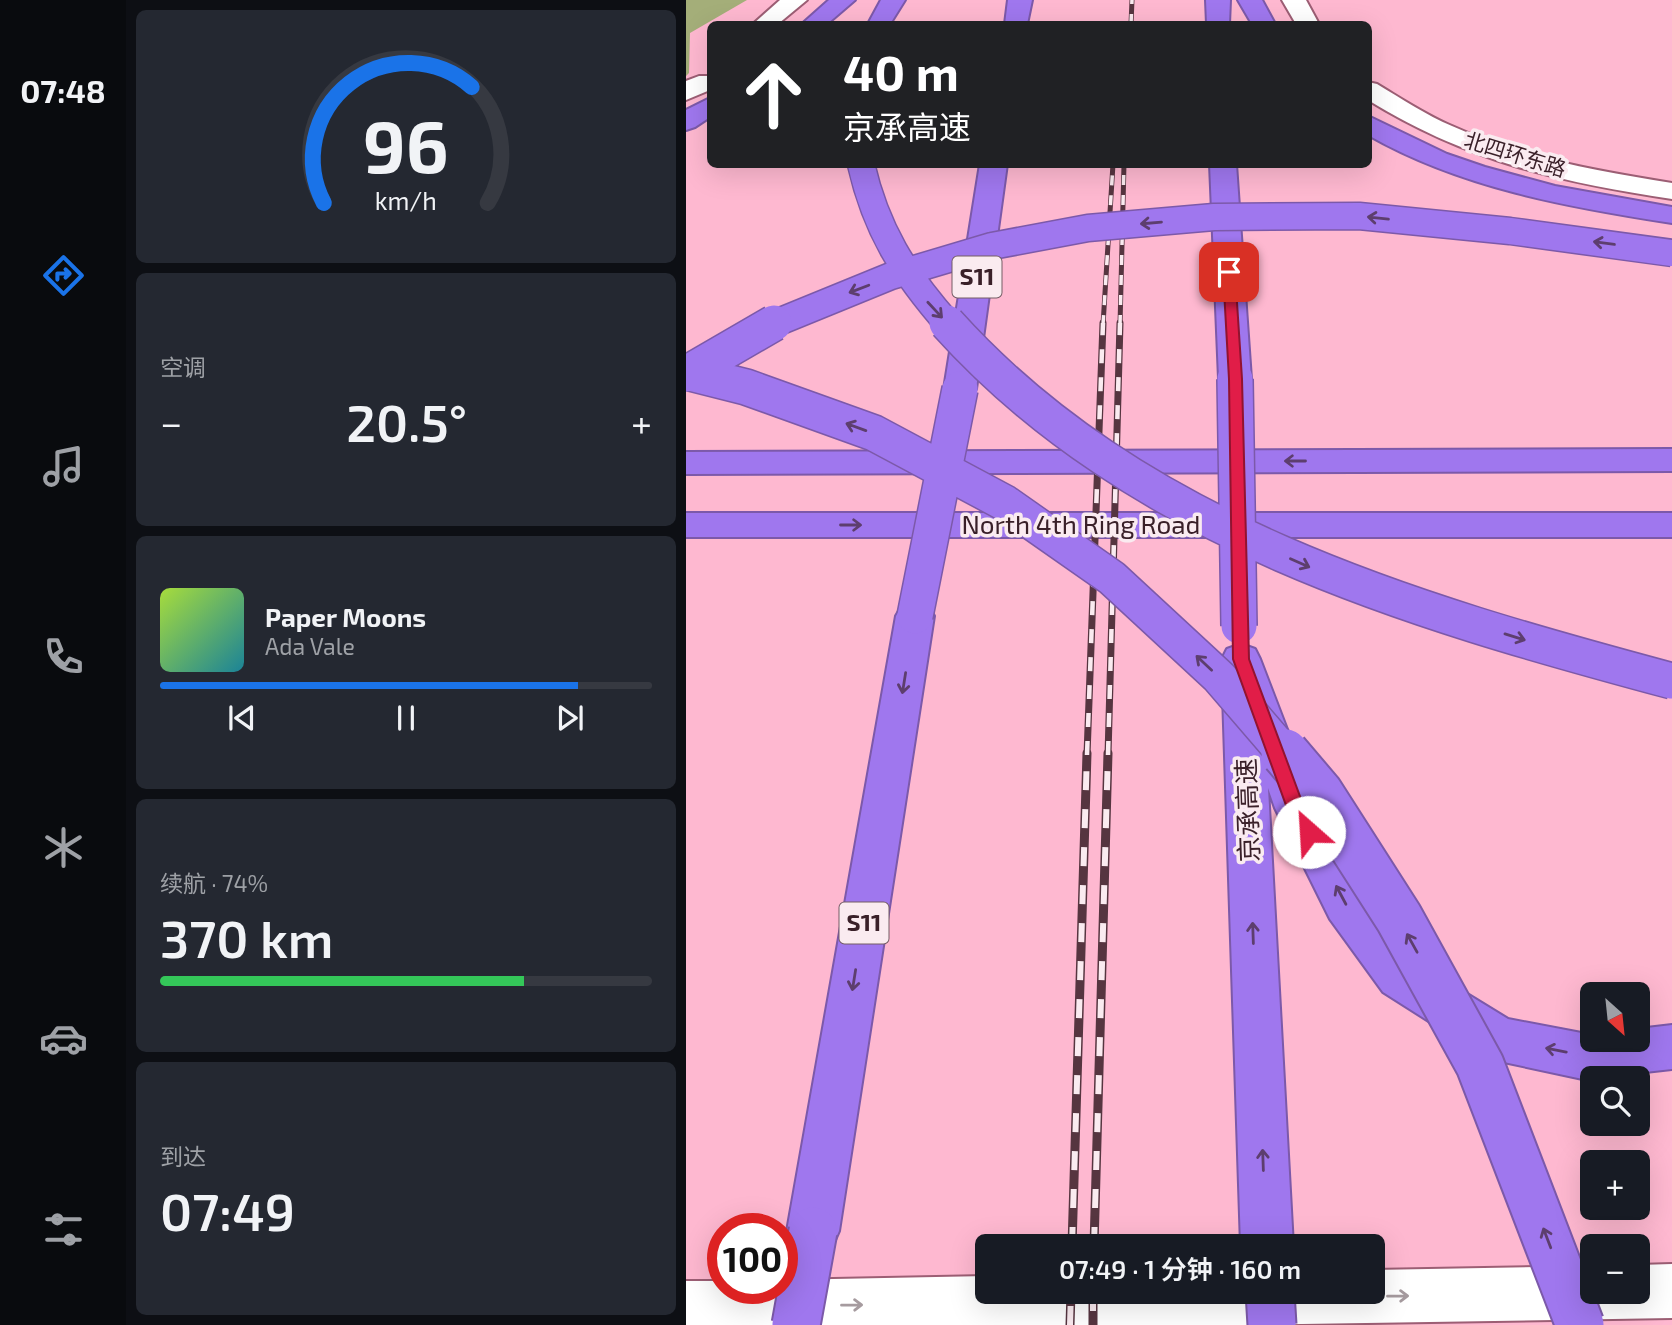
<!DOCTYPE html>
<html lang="zh">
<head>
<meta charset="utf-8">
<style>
  :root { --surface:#171b24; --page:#242831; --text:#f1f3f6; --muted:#9ea1a6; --line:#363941; --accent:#1a73e8 }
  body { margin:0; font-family:"Exo 2","Noto Sans SC",sans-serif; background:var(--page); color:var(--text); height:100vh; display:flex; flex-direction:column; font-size:26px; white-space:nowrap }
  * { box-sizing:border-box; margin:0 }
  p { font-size:23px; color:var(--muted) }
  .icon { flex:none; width:38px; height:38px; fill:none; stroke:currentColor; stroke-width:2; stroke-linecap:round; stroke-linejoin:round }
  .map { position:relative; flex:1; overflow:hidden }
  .sheet { display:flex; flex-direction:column; gap:10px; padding:10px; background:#0d0f14; width:560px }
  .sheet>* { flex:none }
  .top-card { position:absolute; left:21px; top:21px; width:665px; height:147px; border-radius:10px; box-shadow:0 7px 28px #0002; background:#202124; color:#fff; overflow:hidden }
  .needle { width:46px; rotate:153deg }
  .controls { position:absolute; left:894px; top:982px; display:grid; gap:14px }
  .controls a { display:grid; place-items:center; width:70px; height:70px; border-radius:10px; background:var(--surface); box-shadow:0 7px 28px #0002; font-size:35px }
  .speed { position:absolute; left:21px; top:1213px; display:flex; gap:14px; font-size:35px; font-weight:700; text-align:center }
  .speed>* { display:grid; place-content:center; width:91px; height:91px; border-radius:50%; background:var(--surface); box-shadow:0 7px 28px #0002; line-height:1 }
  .speed .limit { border:10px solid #d22; background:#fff; color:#111 }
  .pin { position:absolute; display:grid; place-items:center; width:60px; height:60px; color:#fff; margin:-30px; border-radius:14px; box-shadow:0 4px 10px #0006 }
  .me { position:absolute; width:77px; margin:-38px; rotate:334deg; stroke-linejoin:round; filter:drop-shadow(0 0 5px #0008) }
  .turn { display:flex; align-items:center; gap:24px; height:147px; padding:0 21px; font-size:32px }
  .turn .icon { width:91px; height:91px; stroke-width:2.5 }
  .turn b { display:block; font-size:49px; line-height:60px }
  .big { font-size:52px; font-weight:600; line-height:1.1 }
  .sheet .card { flex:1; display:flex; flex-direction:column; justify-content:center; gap:10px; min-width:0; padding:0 24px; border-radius:10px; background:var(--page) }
  .sheet .dial { align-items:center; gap:0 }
  .dial svg { height:182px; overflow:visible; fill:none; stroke:var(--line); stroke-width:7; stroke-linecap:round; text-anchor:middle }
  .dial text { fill:var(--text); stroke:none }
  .song { display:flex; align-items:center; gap:21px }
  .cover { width:84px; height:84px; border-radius:10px; background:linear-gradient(135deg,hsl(80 70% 55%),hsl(190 70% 35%)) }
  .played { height:7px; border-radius:4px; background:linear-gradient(90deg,var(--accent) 85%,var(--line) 85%) }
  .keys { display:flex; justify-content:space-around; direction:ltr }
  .heat { display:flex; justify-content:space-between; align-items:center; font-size:38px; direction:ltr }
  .charge { height:10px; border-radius:5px; background:linear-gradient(90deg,#34c759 74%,var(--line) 0) }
  .trip { position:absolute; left:289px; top:1234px; width:410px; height:70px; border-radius:10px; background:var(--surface); box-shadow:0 7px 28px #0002; font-weight:600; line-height:70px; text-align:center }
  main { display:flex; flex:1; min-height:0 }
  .dock { display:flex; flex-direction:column; width:126px; justify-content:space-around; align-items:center; background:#090b0e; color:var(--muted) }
  .dock .icon { width:49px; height:49px }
  .dock .on { color:var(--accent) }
  .dock b { font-size:32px; color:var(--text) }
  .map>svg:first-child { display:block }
</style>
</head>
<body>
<main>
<nav class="dock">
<b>07:48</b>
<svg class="icon on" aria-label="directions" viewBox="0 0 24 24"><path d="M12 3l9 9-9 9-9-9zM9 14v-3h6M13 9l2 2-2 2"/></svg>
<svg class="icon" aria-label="music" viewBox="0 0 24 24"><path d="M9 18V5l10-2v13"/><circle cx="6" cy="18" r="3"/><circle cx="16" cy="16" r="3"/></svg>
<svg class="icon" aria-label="phone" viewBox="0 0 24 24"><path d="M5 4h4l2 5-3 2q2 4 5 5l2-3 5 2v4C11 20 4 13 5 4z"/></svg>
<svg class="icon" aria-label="climate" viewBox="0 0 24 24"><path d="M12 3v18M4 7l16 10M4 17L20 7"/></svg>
<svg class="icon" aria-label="car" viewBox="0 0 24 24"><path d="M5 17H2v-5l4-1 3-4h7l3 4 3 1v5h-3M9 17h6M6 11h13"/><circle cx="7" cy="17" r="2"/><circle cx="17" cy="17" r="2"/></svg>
<svg class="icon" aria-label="filters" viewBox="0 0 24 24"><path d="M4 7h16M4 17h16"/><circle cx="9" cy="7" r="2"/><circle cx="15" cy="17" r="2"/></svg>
</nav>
<section class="sheet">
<div class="card dial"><svg viewBox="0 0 100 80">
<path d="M14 69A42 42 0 1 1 86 69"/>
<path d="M14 69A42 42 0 0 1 79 18" stroke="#1a73e8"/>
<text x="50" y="56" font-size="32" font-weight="700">96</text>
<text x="50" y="72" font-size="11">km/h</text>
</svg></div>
<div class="card"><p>空调</p>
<div class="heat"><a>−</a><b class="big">20.5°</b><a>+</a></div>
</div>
<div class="card">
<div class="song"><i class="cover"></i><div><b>Paper Moons</b><p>Ada Vale</p></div></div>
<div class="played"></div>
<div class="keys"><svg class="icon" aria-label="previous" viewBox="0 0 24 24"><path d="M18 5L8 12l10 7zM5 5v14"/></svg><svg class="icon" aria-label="pause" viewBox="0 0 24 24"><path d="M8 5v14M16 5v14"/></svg><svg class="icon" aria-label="next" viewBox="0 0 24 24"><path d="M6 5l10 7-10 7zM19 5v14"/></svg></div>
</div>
<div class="card"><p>续航 · 74%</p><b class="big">370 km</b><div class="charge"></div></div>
<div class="card"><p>到达</p><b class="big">07:49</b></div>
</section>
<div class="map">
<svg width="986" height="1325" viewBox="0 0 986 1325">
  <rect width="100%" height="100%" fill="#feb8d0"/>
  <path fill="#a4ae79" d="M0,0H61L4,33L3,73L0,76Z"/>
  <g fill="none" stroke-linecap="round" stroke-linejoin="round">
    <g stroke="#9c5e74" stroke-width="4">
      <path id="minor" d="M94,0H121L92,24H67Z
        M596,0H620L633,24H610Z
        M13,76H24V90L0,100V81Z
        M682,82L691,84C716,99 740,115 766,126C836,158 911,171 986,183V199C873,182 781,161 682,100Z
        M986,1264V1318L561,1325H0V1281H37V1288H96V1280L301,1276V1292H686V1270L906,1266V1292H952V1265Z"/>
    </g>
    <g stroke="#7c59a9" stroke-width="4">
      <path id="highway" d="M143,0H169L141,24H116Z
        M195,0H219L204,24H182Z
        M322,0H346L341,24H319Z
        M520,0H544L543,24H521Z
        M552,0H576L589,24H566Z
        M24,98V117L9,127L0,130V110Z
        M682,116L761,154L799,167L869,186L986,207V223C882,207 775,188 682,135Z
        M294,164H321L290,389L285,396L274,399L263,396L258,389Z
        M524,164H550L565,379L560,386L549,389L538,386L533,379Z
        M986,449V471L0,474V452Z
        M0,513H986V537H0Z
        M229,602L242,606L248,616L153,1231L145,1249L127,1257L109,1249L101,1231L210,616L216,606Z
        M555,644L569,649L574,659L630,805L676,891L729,962L822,1019L906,1035V1040H952V1029L986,1025V1069L906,1078V1081L813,1061L796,1055L697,992L644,919L589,808L582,788L607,1246H555L537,695L545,684L536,659L541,649Z"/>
    </g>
    <use href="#minor" fill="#fff" fill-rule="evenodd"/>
    <use href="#highway" fill="#9f77ee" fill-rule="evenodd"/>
    <g stroke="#563540" stroke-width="5">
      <path id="rail-far2" d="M445,24L446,0
        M417,325L427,164
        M434,325L438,164"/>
    </g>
    <g stroke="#563540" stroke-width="7">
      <path id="rail-far1" d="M401,755L417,323
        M422,755L434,323"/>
    </g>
    <g stroke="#563540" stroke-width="9">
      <path id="rail" d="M386,1246L401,753
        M408,1246L422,753
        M407,1292V1325
        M384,1325L385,1292"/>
    </g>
    <use href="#rail-far2" stroke="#faebf0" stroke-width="3.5" stroke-dasharray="10" stroke-linecap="butt"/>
    <use href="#rail-far1" stroke="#faebf0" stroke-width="4.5" stroke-dasharray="14" stroke-linecap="butt"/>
    <use href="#rail" stroke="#faebf0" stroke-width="6" stroke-dasharray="19" stroke-linecap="butt"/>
    <g stroke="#7c59a9" stroke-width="29" stroke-linecap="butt">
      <path id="highway-bridge-far2" d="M175,164C190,230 218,274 263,325
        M85,325L205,276L306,246L402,228L528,217L673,216L824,231L986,253"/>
    </g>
    <g stroke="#7c59a9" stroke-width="38" stroke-linecap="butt">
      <path id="highway-bridge-far1" d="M261,323C448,531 725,611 986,681
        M0,372L60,387L188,433L319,503L426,578L533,677L600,755
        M0,374L88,323
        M549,379L553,626
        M229,616L274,389"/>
    </g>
    <g stroke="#7c59a9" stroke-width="51" stroke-linecap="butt">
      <path id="highway-bridge" d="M599,753L633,793L713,918L794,1065L894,1325
        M584,1292L586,1325
        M110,1325L127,1231"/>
    </g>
    <use href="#highway-bridge-far2" stroke="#9f77ee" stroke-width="26"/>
    <use href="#highway-bridge-far1" stroke="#9f77ee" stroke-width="35"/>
    <use href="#highway-bridge" stroke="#9f77ee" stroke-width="47"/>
  </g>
  <defs><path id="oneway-shaft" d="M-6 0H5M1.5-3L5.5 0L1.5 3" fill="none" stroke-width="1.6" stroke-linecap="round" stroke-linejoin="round" transform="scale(1.75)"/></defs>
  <g stroke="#5d3e6e">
    <use href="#oneway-shaft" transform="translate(692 218) rotate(-174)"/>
    <use href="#oneway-shaft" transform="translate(465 223) rotate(175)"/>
    <use href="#oneway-shaft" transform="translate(918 243) rotate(-172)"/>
    <use href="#oneway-shaft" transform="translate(173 289) rotate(159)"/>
    <use href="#oneway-shaft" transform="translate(249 310) rotate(47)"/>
    <use href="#oneway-shaft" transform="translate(170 427) rotate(-160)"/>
    <use href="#oneway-shaft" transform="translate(609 461) rotate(180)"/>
    <use href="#oneway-shaft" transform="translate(165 525)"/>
    <use href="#oneway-shaft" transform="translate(614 563) rotate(24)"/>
    <use href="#oneway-shaft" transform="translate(829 637) rotate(17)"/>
    <use href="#oneway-shaft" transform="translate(518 663) rotate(-137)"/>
    <use href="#oneway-shaft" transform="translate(218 683) rotate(99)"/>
    <use href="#oneway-shaft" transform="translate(655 895) rotate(-118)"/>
    <use href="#oneway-shaft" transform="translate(567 933) rotate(-92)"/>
    <use href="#oneway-shaft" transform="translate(726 943) rotate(-119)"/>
    <use href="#oneway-shaft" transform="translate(168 980) rotate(99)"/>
    <use href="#oneway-shaft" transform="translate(870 1050) rotate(-169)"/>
    <use href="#oneway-shaft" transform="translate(577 1160) rotate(-92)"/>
    <use href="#oneway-shaft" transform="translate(861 1238) rotate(-111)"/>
  </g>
  <g stroke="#a69b9f">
    <use href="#oneway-shaft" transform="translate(712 1296) rotate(-1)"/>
    <use href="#oneway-shaft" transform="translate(166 1305) rotate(-1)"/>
  </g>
  <path fill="#e11d48" stroke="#92132f" stroke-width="2" d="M543,268L549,272L556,379L563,659L618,807L631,832L629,837L623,839L616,837L601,808L547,659L543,379L537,272Z"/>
  <g text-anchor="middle" stroke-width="7" stroke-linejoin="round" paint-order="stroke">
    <g font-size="21" fill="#3a2029" stroke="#faebf0">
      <text transform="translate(829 155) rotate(17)" y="7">北四环东路</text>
    </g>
    <g fill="#faebf0" stroke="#745d65" stroke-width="2">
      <rect x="266.5" y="256.5" width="49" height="41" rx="5"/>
      <rect x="153.5" y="902.5" width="49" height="41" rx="5"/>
    </g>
    <g font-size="24" font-weight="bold" fill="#3a2029">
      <text x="291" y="285">S11</text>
      <text x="178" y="931">S11</text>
    </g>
    <g font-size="26" fill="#3a2029" stroke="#faebf0">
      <text x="395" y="534">North 4th Ring Road</text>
      <text transform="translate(562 810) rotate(-92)" y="9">京承高速</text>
    </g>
  </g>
</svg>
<div class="controls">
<a><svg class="needle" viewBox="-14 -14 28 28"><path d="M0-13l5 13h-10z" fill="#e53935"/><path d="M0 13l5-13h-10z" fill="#9ea1a6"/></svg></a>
<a><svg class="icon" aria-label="search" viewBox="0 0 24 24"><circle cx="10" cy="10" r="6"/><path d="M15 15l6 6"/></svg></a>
<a>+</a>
<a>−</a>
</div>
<div class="speed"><div class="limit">100</div></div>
<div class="pin" style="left:543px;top:272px;background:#d93025"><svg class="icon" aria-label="arrive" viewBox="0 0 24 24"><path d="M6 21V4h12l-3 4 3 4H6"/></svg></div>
<svg class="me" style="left:623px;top:832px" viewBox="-20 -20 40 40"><circle r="19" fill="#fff"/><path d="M0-13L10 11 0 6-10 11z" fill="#e11d48"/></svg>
<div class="trip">07:49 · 1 分钟 · 160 m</div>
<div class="top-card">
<div class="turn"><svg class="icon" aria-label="ahead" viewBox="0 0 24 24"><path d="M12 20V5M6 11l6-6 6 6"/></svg><div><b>40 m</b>京承高速</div></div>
</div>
</div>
</main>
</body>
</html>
